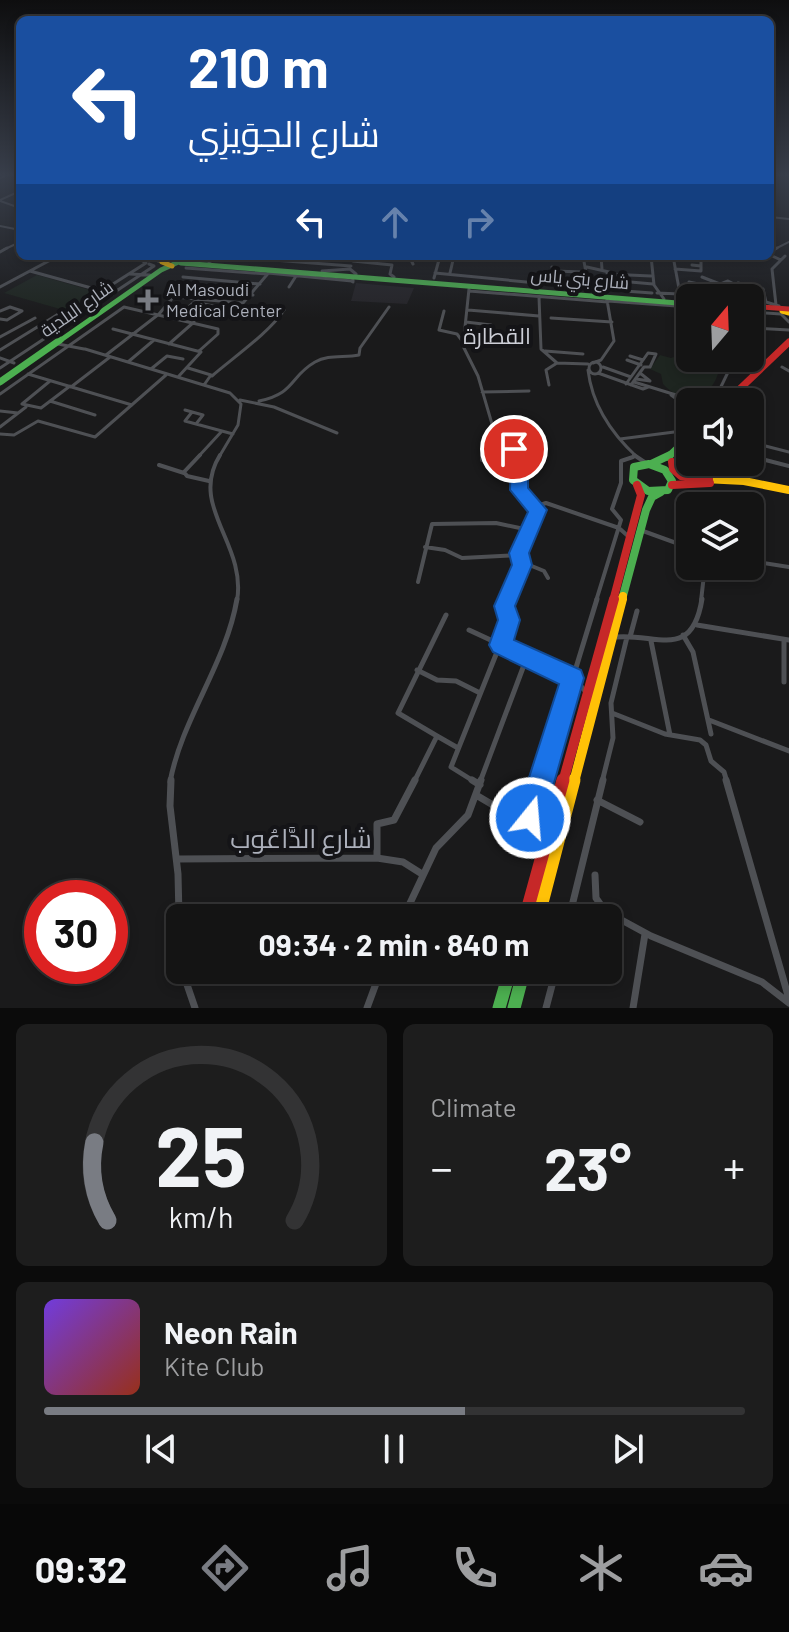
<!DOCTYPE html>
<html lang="en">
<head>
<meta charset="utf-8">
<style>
  :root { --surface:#141414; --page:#1d1d1d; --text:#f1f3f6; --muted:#9d9ea0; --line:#333334; --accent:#797c83 }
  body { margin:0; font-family:Barlow,Cairo,sans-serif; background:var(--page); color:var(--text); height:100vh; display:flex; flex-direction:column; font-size:30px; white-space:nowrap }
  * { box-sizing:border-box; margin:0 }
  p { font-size:26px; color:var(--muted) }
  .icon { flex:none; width:44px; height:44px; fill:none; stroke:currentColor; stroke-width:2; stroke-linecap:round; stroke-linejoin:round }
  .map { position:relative; height:1008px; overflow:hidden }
  .drawer { display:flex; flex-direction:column; gap:16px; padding:16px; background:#0b0b0b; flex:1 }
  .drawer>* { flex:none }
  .top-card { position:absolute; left:16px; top:16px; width:758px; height:244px; border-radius:12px; box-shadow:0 4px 12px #0003,0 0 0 2px var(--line); background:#1a4fa0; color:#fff; overflow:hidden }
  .needle { width:52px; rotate:19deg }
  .buttons { position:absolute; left:676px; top:284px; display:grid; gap:16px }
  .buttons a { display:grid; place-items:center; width:88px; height:88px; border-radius:12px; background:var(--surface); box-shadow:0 4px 12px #0003,0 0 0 2px var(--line); font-size:40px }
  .speed { position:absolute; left:24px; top:880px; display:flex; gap:16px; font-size:40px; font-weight:700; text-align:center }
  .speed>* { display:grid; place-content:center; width:104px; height:104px; border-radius:50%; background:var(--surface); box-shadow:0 4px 12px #0003,0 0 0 2px var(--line); line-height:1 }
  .speed .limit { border:12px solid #d22; background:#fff; color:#111 }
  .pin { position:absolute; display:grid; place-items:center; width:68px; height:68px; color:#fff; margin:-34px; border:4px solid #fff; border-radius:50%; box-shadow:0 2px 8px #0007 }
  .me { position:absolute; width:88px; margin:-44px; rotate:17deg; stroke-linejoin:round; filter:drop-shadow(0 0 6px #0008) }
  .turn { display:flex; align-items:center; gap:28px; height:168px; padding:0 40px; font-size:36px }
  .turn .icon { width:104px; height:104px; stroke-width:2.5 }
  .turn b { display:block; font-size:56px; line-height:68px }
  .lanes { display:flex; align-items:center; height:76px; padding:0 40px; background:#0003; justify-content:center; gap:40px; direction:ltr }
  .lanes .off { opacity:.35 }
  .big { font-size:60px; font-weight:700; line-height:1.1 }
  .drawer .widget { flex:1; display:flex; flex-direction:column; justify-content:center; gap:12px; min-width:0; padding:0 28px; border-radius:12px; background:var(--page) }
  .drawer .dial { align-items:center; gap:0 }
  .dial svg { height:208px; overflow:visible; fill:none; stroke:var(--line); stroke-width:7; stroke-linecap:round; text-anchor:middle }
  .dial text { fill:var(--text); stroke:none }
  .song { display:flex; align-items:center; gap:24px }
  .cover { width:96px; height:96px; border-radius:12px; background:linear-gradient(135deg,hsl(260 70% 55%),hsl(10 70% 35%)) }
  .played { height:8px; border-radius:4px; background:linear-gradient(90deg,var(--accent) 60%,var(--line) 60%) }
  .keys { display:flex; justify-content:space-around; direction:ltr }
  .heat { display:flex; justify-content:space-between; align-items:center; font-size:44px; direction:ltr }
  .drawer .tiles { flex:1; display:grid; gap:16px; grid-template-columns:1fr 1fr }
  .widget:last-child { grid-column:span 2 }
  .trip { position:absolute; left:166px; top:904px; width:456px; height:80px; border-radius:12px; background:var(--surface); box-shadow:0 4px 12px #0003,0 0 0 2px var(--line); font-weight:700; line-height:80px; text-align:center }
  .tabs { display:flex; height:128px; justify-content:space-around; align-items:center; background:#080808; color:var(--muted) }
  .tabs .icon { width:56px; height:56px }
  .tabs .current { color:var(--accent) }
  .tabs b { font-size:36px; color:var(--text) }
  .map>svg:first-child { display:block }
</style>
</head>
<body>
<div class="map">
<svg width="789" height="1008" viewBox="0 0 789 1008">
  <rect width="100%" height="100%" fill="#1a1a1b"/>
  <path fill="#252428" d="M356,283L414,288L407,304L351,301Z"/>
  <path fill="#1e2520" d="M37,275L104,294L74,313L4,293Z
    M686,353H690V358H707L719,370C712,400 684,407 663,384L661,374L650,369L660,355L671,358Z"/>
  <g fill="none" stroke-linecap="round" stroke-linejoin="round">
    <path stroke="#4e5054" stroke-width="2" d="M0,178L5,176
      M0,200L20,191
      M0,201L20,208
      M770,217L789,219
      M0,226L20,230
      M3,250L20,242
      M773,250L789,242"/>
    <path stroke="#4e5054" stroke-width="3" d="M0,252L7,248
      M770,252L777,248
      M770,255L781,260
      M120,256L141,260
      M145,256L161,262
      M223,256L351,266
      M392,256L410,258L413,264
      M583,256L589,289
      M601,256L602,269
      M651,256L654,285L664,299
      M687,256L699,259
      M353,261L392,265L390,274L394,277
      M209,262L220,256
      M692,265L701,266
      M552,267L555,271L582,272
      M587,267L609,272
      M186,268L267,274
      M675,269L701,271V256
      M30,271L113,294
      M322,271L350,269L356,274
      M557,271L560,286
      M268,273L352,281
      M435,273L588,288
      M450,273L454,256
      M130,274L150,275
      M651,276L607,274L611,290L652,293
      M183,277L260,284
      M702,277L730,288
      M434,278L440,256
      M353,280V282L351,281Z
      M608,280L653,284
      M728,281L740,287L734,291L713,287Z
      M738,283L763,289L766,302L779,306
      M0,287L58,256
      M289,287L296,276
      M469,289L463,346L478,376L492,424L490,436L501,447L519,453V457
      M589,289L598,293
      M102,291L146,263L141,260
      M212,291L253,295
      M469,291L608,302
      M707,291L690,287L689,282L713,287
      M657,293L680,294L673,256
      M174,297L243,303L271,270
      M539,297L541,349L557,363L588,364
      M704,298L713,287
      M608,301L690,307
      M199,303L231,310
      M776,305L772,269L785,256
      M468,310L539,316
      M0,311L10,307L22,311L7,320L0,319
      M444,311L439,330L457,334L463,342
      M750,312L781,314L789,322
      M175,318L197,300
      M551,318L612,322
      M466,322L491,325
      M750,328L789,330
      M113,329L201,352L178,377
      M0,337L35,318
      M58,344L84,349
      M169,344L194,322
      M85,349L230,393L241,404L238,425L219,457
      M0,350L60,313L77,315
      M545,351L583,354
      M106,355L159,314L181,288
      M630,356L643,360
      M0,358L14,363
      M627,360L641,365
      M730,360L736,361L738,365H730L727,362Z
      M589 368a6 6 0 1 1 12 0a6 6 0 1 1-12 0Z
      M128,362L154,340
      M738,362L758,369
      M593,363L601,360L614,341L607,300
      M603,367L631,377
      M782,367L789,371
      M0,368L154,266L149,264
      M188,368L211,375L204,385
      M151,369L167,356L183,359
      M588,370C592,404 612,434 637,457
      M598,373L643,389L648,387
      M28,374L132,405
      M212,376C234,357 270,332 284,310
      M636,379L650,381L640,373
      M50,381L22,404L41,408L70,386
      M634,382L689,399
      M626,384L648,353L656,354L650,367H644L631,385
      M549,385L546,370L557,363
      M71,387L110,357
      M482,392L529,391
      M0,394L124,307L218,329V334L199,351
      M671,395L685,405
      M240,400L274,407L337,433
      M50,401L95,415
      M259,401C296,393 289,377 315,362C328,354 344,358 359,355L360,348L389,307
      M700,402L716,397L730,368L735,366
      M185,410L203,415L196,424
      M0,411L18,413
      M192,412L185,421L233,434
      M0,427L26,407
      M0,434L14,435L38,421L95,437L166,375
      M620,439L682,431L690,422
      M750,442L789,452
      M750,456L753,457
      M198,457L222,431
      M482,457L483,447H499"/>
    <path stroke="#4e5054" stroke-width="4" d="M200,455L184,472L187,476L209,481
      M220,455C188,507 247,543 237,601
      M519,455V490L538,510
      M634,455L646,463
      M750,456L789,466
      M482,460V455
      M159,465L184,473
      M643,531L690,548
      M425,547L445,550L462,558L519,555
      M750,561L789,567
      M522,562L544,571L548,578
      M418,582L432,524L496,523L529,530
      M506,601L522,565L519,553L540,505L546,503L619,528L629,537
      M596,601L621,520L612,509L621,483V461L633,457
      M701,601L705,566"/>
    <path stroke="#4e5054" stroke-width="5" d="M697,625L789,640
      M469,630L575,679L585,691
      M683,635L693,652L711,734
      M616,637C657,633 692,661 702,599
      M630,637L637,611
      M784,640V682
      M651,641L670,735
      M417,670L437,680L456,681L480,693
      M612,713L665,734L700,740L706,745L711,761L724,772L727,782
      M709,720L789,751
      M437,736L458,748
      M170,782C182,718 226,664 237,599
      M414,782L437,736L398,713L446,615
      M475,782L451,767L509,622L504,606L507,599
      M480,782L527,657
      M541,782L597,599
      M602,782L613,738L611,703L627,637"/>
    <path stroke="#4e5054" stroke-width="7" d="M171,780L170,806L178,874L180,959
      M472,780L480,785
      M726,780L789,999
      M476,795L520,821L530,818L542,780
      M597,800L640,822
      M377,858V824L394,820L415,780
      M177,859L377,858L403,862L422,874
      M595,875L596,898L605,911L651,936L762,982L789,1003
      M403,918L436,848L468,815L481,780
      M569,918L603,780
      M182,970L195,1008
      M367,1008L381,970
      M546,1008L556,970
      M633,1008L645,934"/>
    <path stroke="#4caf50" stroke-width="5" d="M181,263L690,304
      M58,342L161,270L185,259L181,256"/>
    <path stroke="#4caf50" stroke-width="7" d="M0,382L60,340
      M668,457L690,436"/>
    <path stroke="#4caf50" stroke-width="8" d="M649,464L665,470L672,481L668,490L648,491L633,480L634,467Z
      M651,464L670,455
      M623,596L646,510L652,497L661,492"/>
    <path stroke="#4caf50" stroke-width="13" d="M499,1008L510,970
      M514,1008L524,970"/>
    <path stroke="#ffc107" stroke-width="5" d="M171,256L162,262L172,266
      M782,311L789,313"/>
    <path stroke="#ffc107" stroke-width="8" d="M704,479L744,481L789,490
      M622,601L623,596"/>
    <path stroke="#ffc107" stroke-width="10" d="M574,782L622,599"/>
    <path stroke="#ffc107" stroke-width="13" d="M538,918L574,780"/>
    <path stroke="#c62828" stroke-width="5" d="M750,306L789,309"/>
    <path stroke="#c62828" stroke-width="7" d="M726,402L789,342"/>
    <path stroke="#c62828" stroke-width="8" d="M672,462L673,469L681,476L709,479
      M672,485L710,483
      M613,601L641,495L637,485"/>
    <path stroke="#c62828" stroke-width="10" d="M563,782L614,599"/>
    <path stroke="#c62828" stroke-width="13" d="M525,918L563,780"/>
  </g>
  <linearGradient id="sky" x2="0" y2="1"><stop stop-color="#0e0e0f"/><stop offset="0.55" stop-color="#383e4a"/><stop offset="1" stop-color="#383e4a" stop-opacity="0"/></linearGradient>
  <rect width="789" height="318" fill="url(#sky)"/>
  <path fill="#1a73e8" stroke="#114b97" stroke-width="2" d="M514,444L528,455V488L547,510L529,553L532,565L515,606L520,620L514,640L581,670L584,678L544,818L540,828L530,832L520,828L516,818L559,684L493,652L489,645L498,620L494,606L512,565L509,553L528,512L510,490L511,457L506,449Z"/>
  <path fill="#797c83" stroke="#141417" stroke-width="3" d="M144 288h8v8h8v8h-8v8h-8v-8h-8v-8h8z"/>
  <g text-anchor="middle" stroke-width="8" stroke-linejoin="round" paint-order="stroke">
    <g font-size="18" fill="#acb0bb" stroke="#141417">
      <text transform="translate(580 279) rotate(5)" y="6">شارع بني ياس</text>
      <text transform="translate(77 309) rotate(-35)" y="6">شارع البلدية</text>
    </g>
    <g font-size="18" fill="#acb0bb" stroke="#141417" text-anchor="start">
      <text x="166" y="296">Al Masoudi<tspan x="166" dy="21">Medical Center</tspan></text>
    </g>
    <g font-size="22" fill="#cdcfd7" stroke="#141417">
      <text x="497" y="344">القطارة</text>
    </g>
    <g font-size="26" fill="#acb0bb" stroke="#141417">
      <text x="301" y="848">شارع الدَّاعُوب</text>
    </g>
  </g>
</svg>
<div class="buttons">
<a><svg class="needle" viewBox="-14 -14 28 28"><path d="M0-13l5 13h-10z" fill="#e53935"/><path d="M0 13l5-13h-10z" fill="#9d9ea0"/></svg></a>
<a><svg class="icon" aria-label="sound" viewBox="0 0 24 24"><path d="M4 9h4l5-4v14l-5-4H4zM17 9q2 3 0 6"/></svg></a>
<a><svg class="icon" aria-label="layers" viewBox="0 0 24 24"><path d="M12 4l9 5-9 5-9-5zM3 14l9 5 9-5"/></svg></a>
</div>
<div class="speed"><div class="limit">30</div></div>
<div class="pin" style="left:514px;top:449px;background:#d93025"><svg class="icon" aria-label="arrive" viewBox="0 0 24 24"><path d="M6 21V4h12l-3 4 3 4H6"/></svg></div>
<svg class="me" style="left:530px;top:818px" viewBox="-20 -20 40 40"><circle r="17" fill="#1a73e8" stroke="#fff" stroke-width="3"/><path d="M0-11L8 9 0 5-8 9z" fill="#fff"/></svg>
<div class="trip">09:34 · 2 min · 840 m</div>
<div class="top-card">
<div class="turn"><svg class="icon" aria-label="left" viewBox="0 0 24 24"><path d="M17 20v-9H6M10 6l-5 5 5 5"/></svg><div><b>210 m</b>شارع الحِوَيزِي</div></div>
<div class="lanes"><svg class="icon" aria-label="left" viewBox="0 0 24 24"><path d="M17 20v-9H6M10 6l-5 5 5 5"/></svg><svg class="icon off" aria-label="ahead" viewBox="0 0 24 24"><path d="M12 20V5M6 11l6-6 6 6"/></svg><svg class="icon off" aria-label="right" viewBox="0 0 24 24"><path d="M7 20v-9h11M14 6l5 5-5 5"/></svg></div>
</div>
</div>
<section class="drawer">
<div class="tiles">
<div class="widget dial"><svg viewBox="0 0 100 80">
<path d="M14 69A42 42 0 1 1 86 69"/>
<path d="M14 69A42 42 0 0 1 9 39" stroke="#797c83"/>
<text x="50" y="56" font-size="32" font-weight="700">25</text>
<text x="50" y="72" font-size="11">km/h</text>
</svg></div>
<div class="widget"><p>Climate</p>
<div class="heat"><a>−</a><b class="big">23°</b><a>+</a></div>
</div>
<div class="widget">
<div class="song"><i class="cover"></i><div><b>Neon Rain</b><p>Kite Club</p></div></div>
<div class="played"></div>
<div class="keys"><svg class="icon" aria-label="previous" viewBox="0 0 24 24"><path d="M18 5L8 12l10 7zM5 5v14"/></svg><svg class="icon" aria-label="pause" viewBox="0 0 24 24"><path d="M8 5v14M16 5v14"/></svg><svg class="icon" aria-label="next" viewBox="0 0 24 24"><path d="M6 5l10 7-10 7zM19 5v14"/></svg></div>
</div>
</div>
</section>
<nav class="tabs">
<b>09:32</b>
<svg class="icon current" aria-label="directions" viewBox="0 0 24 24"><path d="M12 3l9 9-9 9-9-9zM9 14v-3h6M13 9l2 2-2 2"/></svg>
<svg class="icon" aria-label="music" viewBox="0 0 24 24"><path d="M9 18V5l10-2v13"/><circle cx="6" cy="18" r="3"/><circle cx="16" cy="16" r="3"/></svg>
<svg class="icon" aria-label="phone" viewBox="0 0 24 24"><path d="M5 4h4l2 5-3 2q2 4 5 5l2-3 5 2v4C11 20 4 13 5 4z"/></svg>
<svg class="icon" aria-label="climate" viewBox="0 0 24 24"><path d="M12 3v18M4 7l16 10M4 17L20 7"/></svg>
<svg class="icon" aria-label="car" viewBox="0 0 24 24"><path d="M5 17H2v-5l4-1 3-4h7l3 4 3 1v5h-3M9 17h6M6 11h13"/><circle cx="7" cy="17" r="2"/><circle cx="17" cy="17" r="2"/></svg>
</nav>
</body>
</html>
